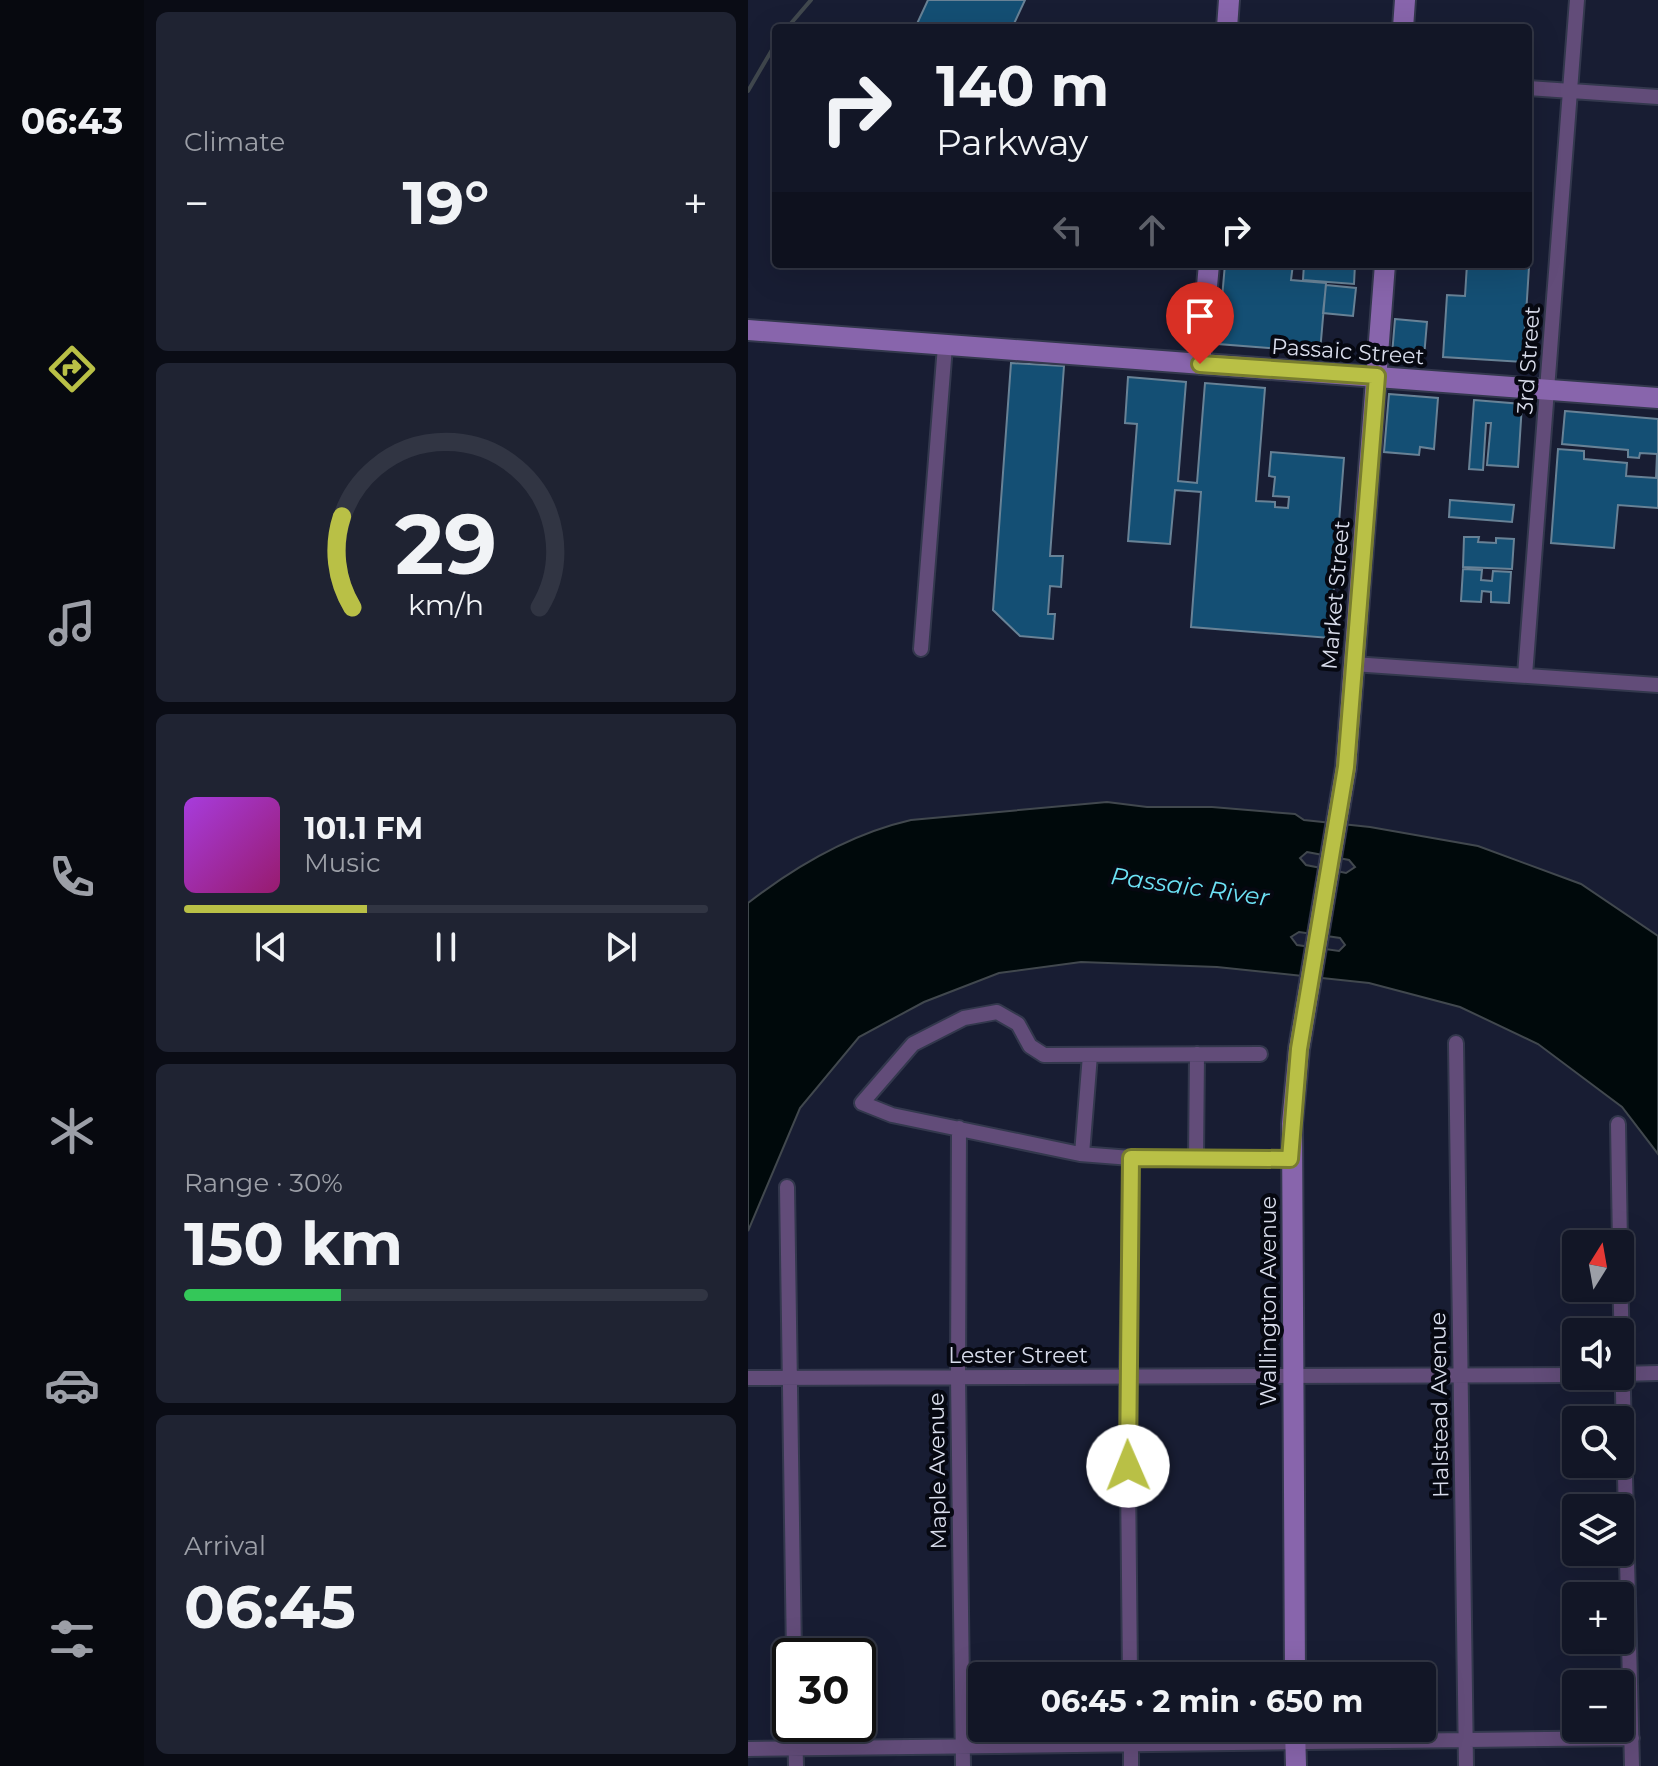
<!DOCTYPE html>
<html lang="en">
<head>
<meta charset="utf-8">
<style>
  :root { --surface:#121626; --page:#1f2332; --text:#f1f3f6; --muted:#9c9fa7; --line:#313543; --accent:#b9c046 }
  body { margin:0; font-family:Montserrat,sans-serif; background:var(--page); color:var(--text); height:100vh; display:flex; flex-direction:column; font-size:30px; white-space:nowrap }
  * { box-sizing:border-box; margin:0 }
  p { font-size:26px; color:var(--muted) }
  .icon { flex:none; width:44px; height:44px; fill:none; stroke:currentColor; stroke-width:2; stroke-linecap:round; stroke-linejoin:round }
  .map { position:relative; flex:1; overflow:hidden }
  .side { display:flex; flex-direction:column; gap:12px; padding:12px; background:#0a0c15; width:604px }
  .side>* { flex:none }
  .guide { position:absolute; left:24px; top:24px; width:760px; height:244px; border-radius:8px; box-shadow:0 8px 32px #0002,0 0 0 2px var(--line); background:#121626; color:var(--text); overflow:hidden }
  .needle { width:52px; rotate:11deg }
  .fabs { position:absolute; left:814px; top:1230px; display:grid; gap:16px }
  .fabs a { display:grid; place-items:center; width:72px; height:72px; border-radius:8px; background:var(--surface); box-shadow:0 8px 32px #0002,0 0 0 2px var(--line); font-size:40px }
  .speed { position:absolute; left:24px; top:1638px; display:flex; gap:16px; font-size:40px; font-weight:700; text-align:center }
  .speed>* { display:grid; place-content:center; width:104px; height:104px; border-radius:50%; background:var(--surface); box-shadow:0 8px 32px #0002,0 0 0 2px var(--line); line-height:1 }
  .speed .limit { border:4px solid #111; border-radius:12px; background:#fff; color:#111 }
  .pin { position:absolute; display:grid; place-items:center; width:68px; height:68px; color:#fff; margin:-82px -34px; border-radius:50% 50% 50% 0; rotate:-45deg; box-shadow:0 0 8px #0007 }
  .pin .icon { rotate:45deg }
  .me { position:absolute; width:88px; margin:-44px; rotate:359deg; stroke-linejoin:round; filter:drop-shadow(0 0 6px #0008) }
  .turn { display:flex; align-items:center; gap:28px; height:168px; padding:0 32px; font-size:36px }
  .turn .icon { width:104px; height:104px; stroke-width:2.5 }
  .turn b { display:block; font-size:56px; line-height:68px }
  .lanes { display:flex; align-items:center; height:76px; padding:0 32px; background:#0003; justify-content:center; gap:40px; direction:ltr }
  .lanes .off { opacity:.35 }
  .big { font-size:60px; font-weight:700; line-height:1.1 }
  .side .tile { flex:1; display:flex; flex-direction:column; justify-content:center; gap:12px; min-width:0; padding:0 28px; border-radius:12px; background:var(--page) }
  .side .dial { align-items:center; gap:0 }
  .dial svg { height:208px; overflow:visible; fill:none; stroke:var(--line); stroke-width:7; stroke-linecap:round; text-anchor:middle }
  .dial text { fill:var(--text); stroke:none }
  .song { display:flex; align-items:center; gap:24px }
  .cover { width:96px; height:96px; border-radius:12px; background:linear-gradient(135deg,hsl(280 70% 55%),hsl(320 70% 35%)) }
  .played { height:8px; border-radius:4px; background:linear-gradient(90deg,var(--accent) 35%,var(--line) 35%) }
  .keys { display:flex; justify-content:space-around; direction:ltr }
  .heat { display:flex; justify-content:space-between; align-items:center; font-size:44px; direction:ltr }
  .charge { height:12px; border-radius:6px; background:linear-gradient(90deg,#34c759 30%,var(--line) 0) }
  .trip { position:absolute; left:220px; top:1662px; width:468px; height:80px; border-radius:8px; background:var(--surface); box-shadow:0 8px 32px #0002,0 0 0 2px var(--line); font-weight:700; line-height:80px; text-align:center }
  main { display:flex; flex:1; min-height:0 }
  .dock { display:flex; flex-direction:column; width:144px; justify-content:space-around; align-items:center; background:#07090f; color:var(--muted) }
  .dock .icon { width:56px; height:56px }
  .dock .active { color:var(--accent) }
  .dock b { font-size:36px; color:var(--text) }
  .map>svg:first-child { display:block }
</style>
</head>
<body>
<main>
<nav class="dock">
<b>06:43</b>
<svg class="icon active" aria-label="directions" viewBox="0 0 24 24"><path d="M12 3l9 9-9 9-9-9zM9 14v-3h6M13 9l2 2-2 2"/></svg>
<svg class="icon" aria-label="music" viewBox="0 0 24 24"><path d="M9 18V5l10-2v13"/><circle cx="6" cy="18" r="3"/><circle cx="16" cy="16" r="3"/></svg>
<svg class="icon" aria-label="phone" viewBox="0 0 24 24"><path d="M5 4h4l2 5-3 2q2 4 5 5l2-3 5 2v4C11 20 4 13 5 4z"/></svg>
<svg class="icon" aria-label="climate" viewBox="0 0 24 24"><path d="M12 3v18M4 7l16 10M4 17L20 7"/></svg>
<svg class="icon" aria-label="car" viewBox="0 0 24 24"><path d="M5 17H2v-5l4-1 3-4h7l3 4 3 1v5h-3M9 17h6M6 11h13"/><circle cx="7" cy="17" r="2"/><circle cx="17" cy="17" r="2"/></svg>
<svg class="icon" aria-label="filters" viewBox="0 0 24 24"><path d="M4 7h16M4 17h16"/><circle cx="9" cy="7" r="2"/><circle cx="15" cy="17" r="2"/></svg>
</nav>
<section class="side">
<div class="tile"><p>Climate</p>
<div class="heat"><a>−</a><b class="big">19°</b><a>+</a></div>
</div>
<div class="tile dial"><svg viewBox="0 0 100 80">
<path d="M14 69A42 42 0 1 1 86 69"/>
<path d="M14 69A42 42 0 0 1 10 34" stroke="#b9c046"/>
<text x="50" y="56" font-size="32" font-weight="700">29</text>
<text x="50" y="72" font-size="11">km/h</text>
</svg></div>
<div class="tile">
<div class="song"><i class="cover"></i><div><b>101.1 FM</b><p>Music</p></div></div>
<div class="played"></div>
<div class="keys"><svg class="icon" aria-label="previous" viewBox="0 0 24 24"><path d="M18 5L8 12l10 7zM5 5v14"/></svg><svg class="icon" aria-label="pause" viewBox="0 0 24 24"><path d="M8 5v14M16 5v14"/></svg><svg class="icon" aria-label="next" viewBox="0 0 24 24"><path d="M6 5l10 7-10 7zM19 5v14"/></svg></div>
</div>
<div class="tile"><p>Range · 30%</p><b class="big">150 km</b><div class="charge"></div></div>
<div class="tile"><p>Arrival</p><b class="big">06:45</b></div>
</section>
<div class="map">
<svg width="910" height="1766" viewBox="0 0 910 1766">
  <rect width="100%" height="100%" fill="#181d33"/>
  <path fill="#00090b" stroke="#41484e" stroke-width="2" fill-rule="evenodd" d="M359,802L399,807H464L547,814L556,820L622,827L730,846L833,884L910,936V1154L874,1107L790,1044L712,1007L621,983L469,967L333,962L251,973L176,1002L111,1037L52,1108L0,1231V903C49,865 102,834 163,820ZM559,852L601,860L607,867L598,873L558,865L552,858ZM551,932L592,938L597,945L591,951L549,945L543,937Z"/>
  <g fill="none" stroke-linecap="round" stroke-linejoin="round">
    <path stroke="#41484e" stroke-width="4" d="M39,28L63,0
      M0,91L28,43"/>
  </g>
  <path fill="#144f74" stroke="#688296" stroke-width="2" d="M180,0H277L264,28H167Z
    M477,264H545L543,280L578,283L572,352L470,344Z
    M556,264H607L606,284L555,280Z
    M719,264L781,267L775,362L695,357L699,295L717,296Z
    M578,285L608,288L605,316L575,313Z
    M647,319L679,322L676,357L644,355Z
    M263,363L316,366L302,556H315L313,587L302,586L300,614H307L305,639L272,636L245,610Z
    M380,377L438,382L430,481L449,483L457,383L517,388L508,501L527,502V507L540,508L541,497L525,496L527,477L521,476L523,452L596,458L582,638L443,627L453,492L427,490L422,544L380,541L389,424L377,423Z
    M641,394L690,398L686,449L672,447L671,455L636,452Z
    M726,400L774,404L770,467L739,465L743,423H738L735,470L721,469Z
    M817,411L910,419V508L870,505L866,548L803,543L810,449L836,451V459L879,463L878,476L908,478L909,454L892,453L891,458L880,457V450L814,444Z
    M702,500L766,505L764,522L701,517Z
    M716,537H731L730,542L748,543V538L766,539L764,569L715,567Z
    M715,569L734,570L733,580L744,581L745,571L763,572L761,603L743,602V592L734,591L733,602L713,601Z"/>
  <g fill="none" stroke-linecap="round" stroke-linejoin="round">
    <g stroke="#33384d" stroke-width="18">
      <path id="street" d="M780,88L910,97
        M173,649L197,346
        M605,664L910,685
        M777,675L829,0
        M708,1043L718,1766
        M512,1054L296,1055L282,1046L270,1024L249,1012L216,1018L165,1044L114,1103L144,1115L332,1154L383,1158L542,1159
        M870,1124L872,1244
        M211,1128L210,1377L215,1766
        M334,1154L342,1055
        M448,1159L449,1054
        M39,1187L46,1656
        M872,1269L884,1766
        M872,1374L910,1373
        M0,1378L828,1375
        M382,1676L379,1376L383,1158
        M47,1724L48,1766
        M383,1728V1766
        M0,1749L884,1738"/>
    </g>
    <g stroke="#33384d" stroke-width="24">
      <path id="secondary" d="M479,28L481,0
        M655,28L657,0
        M0,330L910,398
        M452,364L461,264
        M547,1676L544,1124L551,1049L598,767L637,264
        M547,1728L548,1766"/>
    </g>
    <use href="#street" stroke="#624c79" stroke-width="14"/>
    <use href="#secondary" stroke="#8865ac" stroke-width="20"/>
  </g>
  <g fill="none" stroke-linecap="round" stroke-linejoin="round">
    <g stroke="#787d2e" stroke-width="20">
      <path id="route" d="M380,1466L383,1158L542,1159L551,1049L598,767L629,376L452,364"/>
    </g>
    <use href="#route" stroke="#b9c046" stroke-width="14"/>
  </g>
  <g text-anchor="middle" stroke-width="8" stroke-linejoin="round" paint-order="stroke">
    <g font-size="22" fill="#d8dceb" stroke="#060811">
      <text transform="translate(600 351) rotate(4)" y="8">Passaic Street</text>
      <text transform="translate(780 360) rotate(-86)" y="8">3rd Street</text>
      <text transform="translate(587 595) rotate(-85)" y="8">Market Street</text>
      <text transform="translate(520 1301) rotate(-90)" y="8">Wallington Avenue</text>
      <text x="270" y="1363">Lester Street</text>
      <text transform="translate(691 1405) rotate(-91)" y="8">Halstead Avenue</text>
      <text transform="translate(189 1471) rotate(-91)" y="8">Maple Avenue</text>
    </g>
    <g font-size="24" font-style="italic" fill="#6de3f6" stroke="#060811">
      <text transform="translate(442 887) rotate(8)" y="8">Passaic River</text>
    </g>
  </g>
</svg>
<div class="fabs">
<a><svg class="needle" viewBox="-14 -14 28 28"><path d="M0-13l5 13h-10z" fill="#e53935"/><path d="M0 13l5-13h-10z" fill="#9c9fa7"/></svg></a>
<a><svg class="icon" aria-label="sound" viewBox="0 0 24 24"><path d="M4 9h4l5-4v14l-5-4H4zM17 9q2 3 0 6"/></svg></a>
<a><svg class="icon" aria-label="search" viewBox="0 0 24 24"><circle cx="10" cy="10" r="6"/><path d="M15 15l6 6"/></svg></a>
<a><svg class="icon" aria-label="layers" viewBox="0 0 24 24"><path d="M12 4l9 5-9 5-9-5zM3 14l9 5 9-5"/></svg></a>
<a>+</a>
<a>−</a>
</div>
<div class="speed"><div class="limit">30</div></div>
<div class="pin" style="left:452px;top:364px;background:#d93025"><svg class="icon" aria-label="arrive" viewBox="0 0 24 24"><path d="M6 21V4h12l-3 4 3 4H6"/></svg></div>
<svg class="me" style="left:380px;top:1466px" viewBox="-20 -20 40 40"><circle r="19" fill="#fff"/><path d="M0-13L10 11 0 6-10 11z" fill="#b9c046"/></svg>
<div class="trip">06:45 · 2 min · 650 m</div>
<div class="guide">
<div class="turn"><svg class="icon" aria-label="right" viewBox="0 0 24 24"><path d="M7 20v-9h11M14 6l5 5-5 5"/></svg><div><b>140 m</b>Parkway</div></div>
<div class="lanes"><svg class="icon off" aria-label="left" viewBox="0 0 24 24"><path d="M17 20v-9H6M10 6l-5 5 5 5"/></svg><svg class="icon off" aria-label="ahead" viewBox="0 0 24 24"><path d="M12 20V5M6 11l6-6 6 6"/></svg><svg class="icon" aria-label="right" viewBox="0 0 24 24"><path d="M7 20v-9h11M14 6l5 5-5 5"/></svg></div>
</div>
</div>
</main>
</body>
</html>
